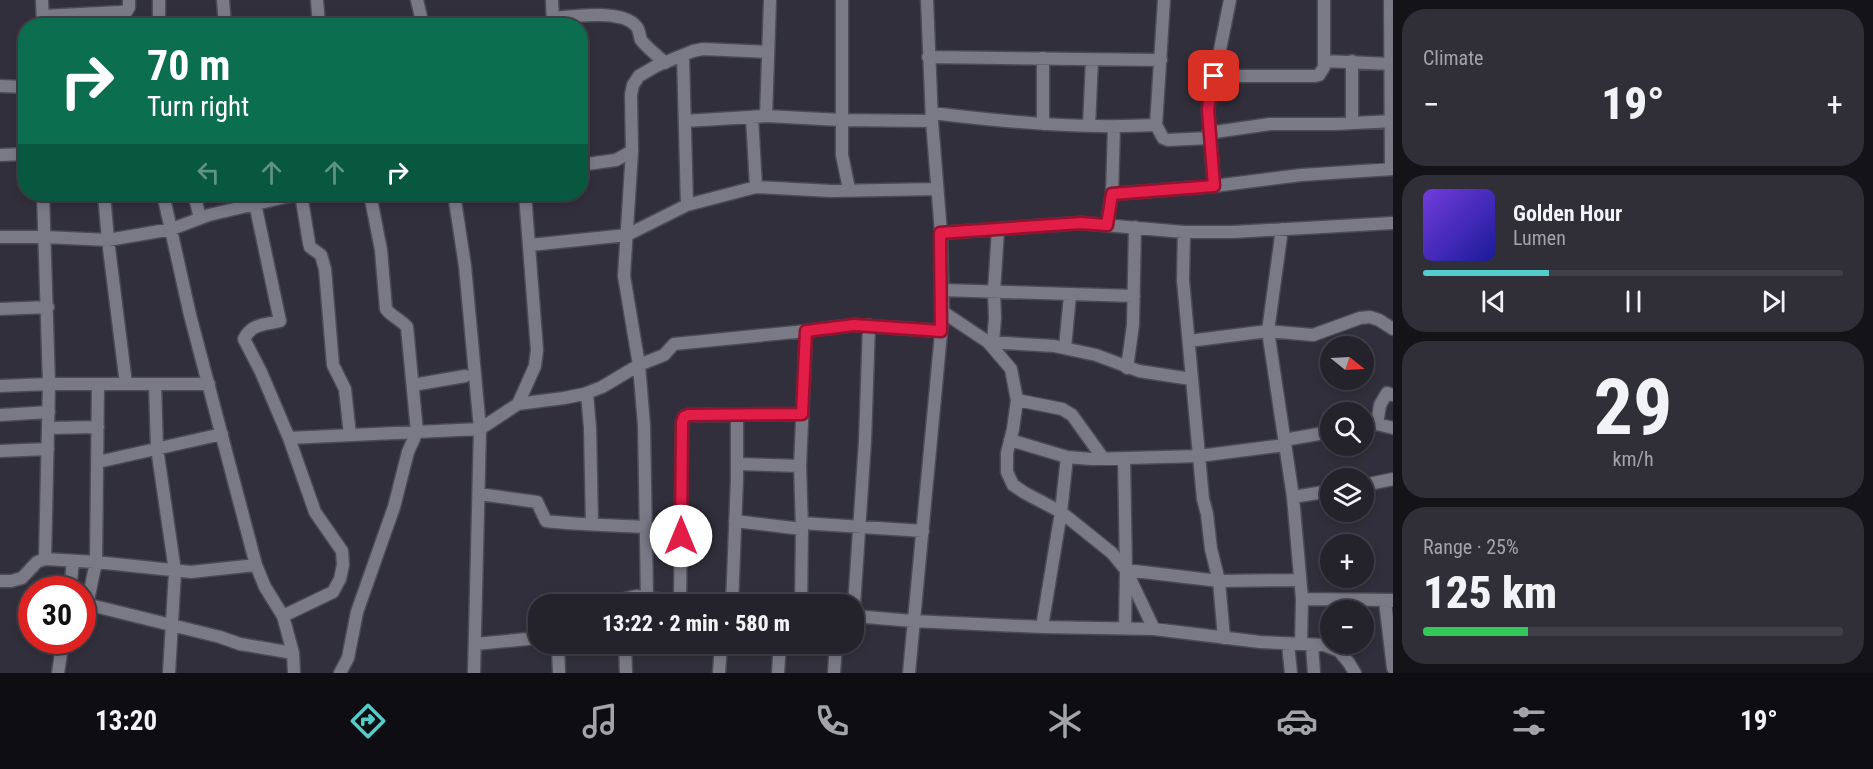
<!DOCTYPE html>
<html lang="en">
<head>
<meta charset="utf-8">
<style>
  :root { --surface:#24232c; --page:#302f38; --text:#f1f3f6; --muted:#a3a4a9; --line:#414048; --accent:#53cdca }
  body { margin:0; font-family:"Roboto Condensed",sans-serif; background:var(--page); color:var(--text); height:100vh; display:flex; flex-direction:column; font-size:22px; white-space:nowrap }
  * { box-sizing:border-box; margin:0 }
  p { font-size:20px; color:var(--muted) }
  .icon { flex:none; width:33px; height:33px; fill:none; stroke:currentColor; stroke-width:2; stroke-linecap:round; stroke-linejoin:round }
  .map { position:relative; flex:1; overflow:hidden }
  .drawer { display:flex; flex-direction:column; gap:9px; padding:9px; background:#141318; width:480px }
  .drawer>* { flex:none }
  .guide { position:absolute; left:18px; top:18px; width:570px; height:183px; border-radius:24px; box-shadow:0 3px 9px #0003,0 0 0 2px var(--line); background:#0b6e4f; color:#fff; overflow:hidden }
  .needle { width:39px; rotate:108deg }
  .buttons { position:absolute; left:1320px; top:336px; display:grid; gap:12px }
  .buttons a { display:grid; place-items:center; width:54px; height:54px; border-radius:50%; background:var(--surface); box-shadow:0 3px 9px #0003,0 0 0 2px var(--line); font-size:30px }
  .speed { position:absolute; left:18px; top:576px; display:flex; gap:12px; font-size:30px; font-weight:700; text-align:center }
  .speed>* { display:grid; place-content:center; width:78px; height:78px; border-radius:50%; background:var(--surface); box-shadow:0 3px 9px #0003,0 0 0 2px var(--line); line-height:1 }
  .speed .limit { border:9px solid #d22; background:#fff; color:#111 }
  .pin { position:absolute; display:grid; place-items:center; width:51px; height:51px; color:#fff; margin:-26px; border-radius:12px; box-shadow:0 3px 9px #0006 }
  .me { position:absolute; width:66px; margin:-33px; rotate:0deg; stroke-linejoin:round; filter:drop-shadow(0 0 4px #0008) }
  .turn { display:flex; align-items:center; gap:21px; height:126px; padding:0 30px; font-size:27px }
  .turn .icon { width:78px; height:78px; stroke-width:2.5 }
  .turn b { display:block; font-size:42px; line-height:51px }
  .lanes { display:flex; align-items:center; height:57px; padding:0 30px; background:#0003; justify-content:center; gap:30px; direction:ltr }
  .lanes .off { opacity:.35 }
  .big { font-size:45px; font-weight:800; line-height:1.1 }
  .drawer .widget { flex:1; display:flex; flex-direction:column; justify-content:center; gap:9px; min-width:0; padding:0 21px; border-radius:24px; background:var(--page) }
  .drawer .dial { align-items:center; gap:0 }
  .dial b { font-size:78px; line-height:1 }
  .song { display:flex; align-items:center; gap:18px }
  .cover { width:72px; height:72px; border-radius:9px; background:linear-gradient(135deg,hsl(260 70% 55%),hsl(240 70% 35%)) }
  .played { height:6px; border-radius:3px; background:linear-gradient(90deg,var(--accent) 30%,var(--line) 30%) }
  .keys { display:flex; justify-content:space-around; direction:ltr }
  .heat { display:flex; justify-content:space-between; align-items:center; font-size:33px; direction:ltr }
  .charge { height:9px; border-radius:4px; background:linear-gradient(90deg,#34c759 25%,var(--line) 0) }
  .trip { position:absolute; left:528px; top:594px; width:336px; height:60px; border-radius:24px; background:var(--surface); box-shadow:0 3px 9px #0003,0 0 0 2px var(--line); font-weight:800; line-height:60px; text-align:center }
  .dock { display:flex; height:96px; justify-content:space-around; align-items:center; background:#0e0e12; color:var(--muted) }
  .dock .icon { width:42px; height:42px }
  .dock .on { color:var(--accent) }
  .dock b { font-size:27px; color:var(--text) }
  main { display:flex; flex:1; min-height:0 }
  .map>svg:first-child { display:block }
</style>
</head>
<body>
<main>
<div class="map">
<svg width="1393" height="673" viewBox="0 0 1393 673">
  <rect width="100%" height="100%" fill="#302f3b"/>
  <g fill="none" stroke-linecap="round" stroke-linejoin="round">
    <g stroke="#4b4a55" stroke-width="15">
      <path id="minor" d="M42,0L43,26
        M159,0V26
        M223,0L225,26
        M317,0L319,26
        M417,0L423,26
        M552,0L553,26
        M842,0V155L849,189
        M1164,0L1156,125L1163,138L1168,140L1209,138
        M1390,0L1391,169
        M43,16L120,12L127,11L129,7V0
        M553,18C573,16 622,9 636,26C640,30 639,35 641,40C647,48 658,56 665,63
        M683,56L687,205
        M928,57L1161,60
        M1043,58V124
        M1324,61L1391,64
        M1214,76H1315L1319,75L1324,67V0
        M0,86L26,87
        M932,113C1006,122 1081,129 1156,125
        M766,116L770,0
        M752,117L756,187
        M685,121L766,116L841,120L932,121
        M1352,123V61
        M1089,126L1092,60
        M1208,133L1270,124H1335L1393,121
        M0,155L26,154
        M580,165L616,160L632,151
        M1214,186L1208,109L1230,0
        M43,194L49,384L45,559
        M104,194L108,240L126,384
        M163,194L190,315L256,565L265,587L283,616L293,653L294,673
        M194,194L200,218
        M253,194L280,321C265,325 252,323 244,339L261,372L289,438L315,512L342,551L343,565L340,579L333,592L283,616
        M301,194L309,243L310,247L321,255L325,269L333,365L345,389L350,435
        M454,194L465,266L480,429L474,673
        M1112,194L1214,186L1301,175L1393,169
        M1107,224L1112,194L1114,127
        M1282,229L1268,331L1293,497L1302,599L1301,644
        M1184,232L1183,280L1199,456L1203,499L1207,514L1211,549L1219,581L1224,638
        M941,233L1081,223L1184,232H1233L1393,223
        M0,237H45L108,240L172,229L209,215L298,194
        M530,245L627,235L687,205L756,187L831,191L937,189
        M942,290L1134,296
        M0,309L48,307
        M943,312L988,342L1011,369L1017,400L1013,429L1007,453V472L1013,485L1025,493L1061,512L1112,553L1126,570L1154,629
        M1189,341L1268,331L1313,335L1360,318L1370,317L1379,320L1393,329
        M988,342L1054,346L1096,355L1139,371L1191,379
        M993,342L995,318L994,292L998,229
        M1065,348L1070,295
        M1127,368L1133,325L1135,227
        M155,385L157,448L175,571L169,673
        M413,385L465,376
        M0,386L49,384H209
        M587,393L590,428L592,524
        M1017,400L1062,409L1072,415L1103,458
        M518,404L535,366L537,350L525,194
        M0,415L49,412
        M1377,424L1380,405L1387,393L1393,395
        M1364,425L1377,424L1393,428
        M48,428L98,427
        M289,438L480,429L518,404L564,398L584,394L602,387L639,365L664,355L674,344L806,331L854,325L941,331
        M1010,440L1067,457L1091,459L1199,456L1285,445
        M1284,440L1330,432
        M0,451L48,449
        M1124,458L1126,570L1125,628
        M98,462L222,434
        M737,464L800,466
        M1364,485L1393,479
        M479,494L537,502L546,521C579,525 612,525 646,527
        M1293,497L1330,491
        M735,521L802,529
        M802,523L923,531
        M1126,570L1219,581L1299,580
        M0,581H11L22,578L37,562L45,559L96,562L191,572L256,565
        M70,590L73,561
        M647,597L644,425L639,365L624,276L632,151L631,95L633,85L639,76L656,66L693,51L703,49L767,52
        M1302,599L1393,600
        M1392,601H1385L1393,668
        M82,603L220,637L240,644L293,653
        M680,603L682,422L684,417L688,415L802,414
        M625,604L627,598L636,596L691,604
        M732,604L737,478V415
        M801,604L802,529L800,466L806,331
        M87,605L96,562L98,384
        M854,606L865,441L869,325
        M854,616L913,621L1042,627L1154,629L1260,642L1324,645L1339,651L1349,663L1355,673
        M1042,627L1061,512L1067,457
        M475,644L538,638
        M558,644L559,673
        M625,644L626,673
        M1288,644L1291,673
        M1312,645L1314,673
        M58,673L63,640
        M340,673L348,658L357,612L394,507L408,452L417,432L407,327C401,320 391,316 386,309L381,250L370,194
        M719,673L721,644
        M778,673L780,644
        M834,673L836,644
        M909,673L943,312L941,233L932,121L927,0"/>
    </g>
    <use href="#minor" stroke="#7a7a87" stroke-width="12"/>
  </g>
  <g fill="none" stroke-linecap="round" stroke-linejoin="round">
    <g stroke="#92132f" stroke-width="15">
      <path id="route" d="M681,536L682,422L684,417L688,415L802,414L806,331L854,325L941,331L940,233L1081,223L1107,225L1112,194L1214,186L1208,109L1214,76"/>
    </g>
    <use href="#route" stroke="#e11d48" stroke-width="10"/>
  </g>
</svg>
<div class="buttons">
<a><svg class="needle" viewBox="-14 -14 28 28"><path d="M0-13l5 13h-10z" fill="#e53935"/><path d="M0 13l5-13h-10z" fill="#a3a4a9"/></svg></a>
<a><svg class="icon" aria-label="search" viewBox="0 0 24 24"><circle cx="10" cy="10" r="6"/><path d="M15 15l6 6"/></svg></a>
<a><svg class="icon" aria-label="layers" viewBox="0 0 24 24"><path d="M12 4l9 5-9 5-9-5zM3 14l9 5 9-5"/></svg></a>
<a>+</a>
<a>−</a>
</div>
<div class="speed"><div class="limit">30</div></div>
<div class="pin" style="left:1214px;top:76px;background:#d93025"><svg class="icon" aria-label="arrive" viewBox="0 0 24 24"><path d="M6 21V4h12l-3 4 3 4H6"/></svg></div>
<svg class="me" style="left:681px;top:536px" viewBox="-20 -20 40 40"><circle r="19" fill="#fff"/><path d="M0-13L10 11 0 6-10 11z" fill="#e11d48"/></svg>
<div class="trip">13:22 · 2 min · 580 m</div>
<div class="guide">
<div class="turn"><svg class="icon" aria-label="right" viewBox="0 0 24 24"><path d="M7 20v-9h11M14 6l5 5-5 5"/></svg><div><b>70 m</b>Turn right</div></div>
<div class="lanes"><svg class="icon off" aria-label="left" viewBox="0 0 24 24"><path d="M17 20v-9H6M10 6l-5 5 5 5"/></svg><svg class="icon off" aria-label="ahead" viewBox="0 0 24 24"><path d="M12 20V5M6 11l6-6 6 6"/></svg><svg class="icon off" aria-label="ahead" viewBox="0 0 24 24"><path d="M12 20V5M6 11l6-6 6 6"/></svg><svg class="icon" aria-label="right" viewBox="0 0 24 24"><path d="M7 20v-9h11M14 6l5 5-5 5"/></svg></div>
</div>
</div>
<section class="drawer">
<div class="widget"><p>Climate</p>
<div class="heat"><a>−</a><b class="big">19°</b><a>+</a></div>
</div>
<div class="widget">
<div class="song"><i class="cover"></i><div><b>Golden Hour</b><p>Lumen</p></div></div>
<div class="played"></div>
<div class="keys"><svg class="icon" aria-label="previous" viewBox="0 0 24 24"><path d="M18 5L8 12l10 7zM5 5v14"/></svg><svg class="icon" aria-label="pause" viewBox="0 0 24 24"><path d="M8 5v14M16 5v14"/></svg><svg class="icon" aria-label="next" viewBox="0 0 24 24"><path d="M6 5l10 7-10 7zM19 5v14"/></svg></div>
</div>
<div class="widget dial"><b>29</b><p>km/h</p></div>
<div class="widget"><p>Range · 25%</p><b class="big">125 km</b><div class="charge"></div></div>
</section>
</main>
<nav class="dock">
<b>13:20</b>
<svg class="icon on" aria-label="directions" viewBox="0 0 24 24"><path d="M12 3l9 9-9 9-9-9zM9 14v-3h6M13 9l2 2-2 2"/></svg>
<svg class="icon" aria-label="music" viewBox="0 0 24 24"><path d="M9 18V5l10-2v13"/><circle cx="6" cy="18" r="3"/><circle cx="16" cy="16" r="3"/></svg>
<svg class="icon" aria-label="phone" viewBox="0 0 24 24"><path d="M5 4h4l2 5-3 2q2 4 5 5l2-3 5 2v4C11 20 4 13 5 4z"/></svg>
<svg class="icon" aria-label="climate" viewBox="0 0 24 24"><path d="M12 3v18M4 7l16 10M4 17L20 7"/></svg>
<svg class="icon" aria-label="car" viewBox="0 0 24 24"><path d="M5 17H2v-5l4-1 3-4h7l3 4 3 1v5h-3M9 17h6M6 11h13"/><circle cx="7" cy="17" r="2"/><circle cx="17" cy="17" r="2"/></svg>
<svg class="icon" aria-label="filters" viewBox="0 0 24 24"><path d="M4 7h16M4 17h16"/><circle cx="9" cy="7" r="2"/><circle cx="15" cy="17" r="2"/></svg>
<b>19°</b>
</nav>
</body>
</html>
